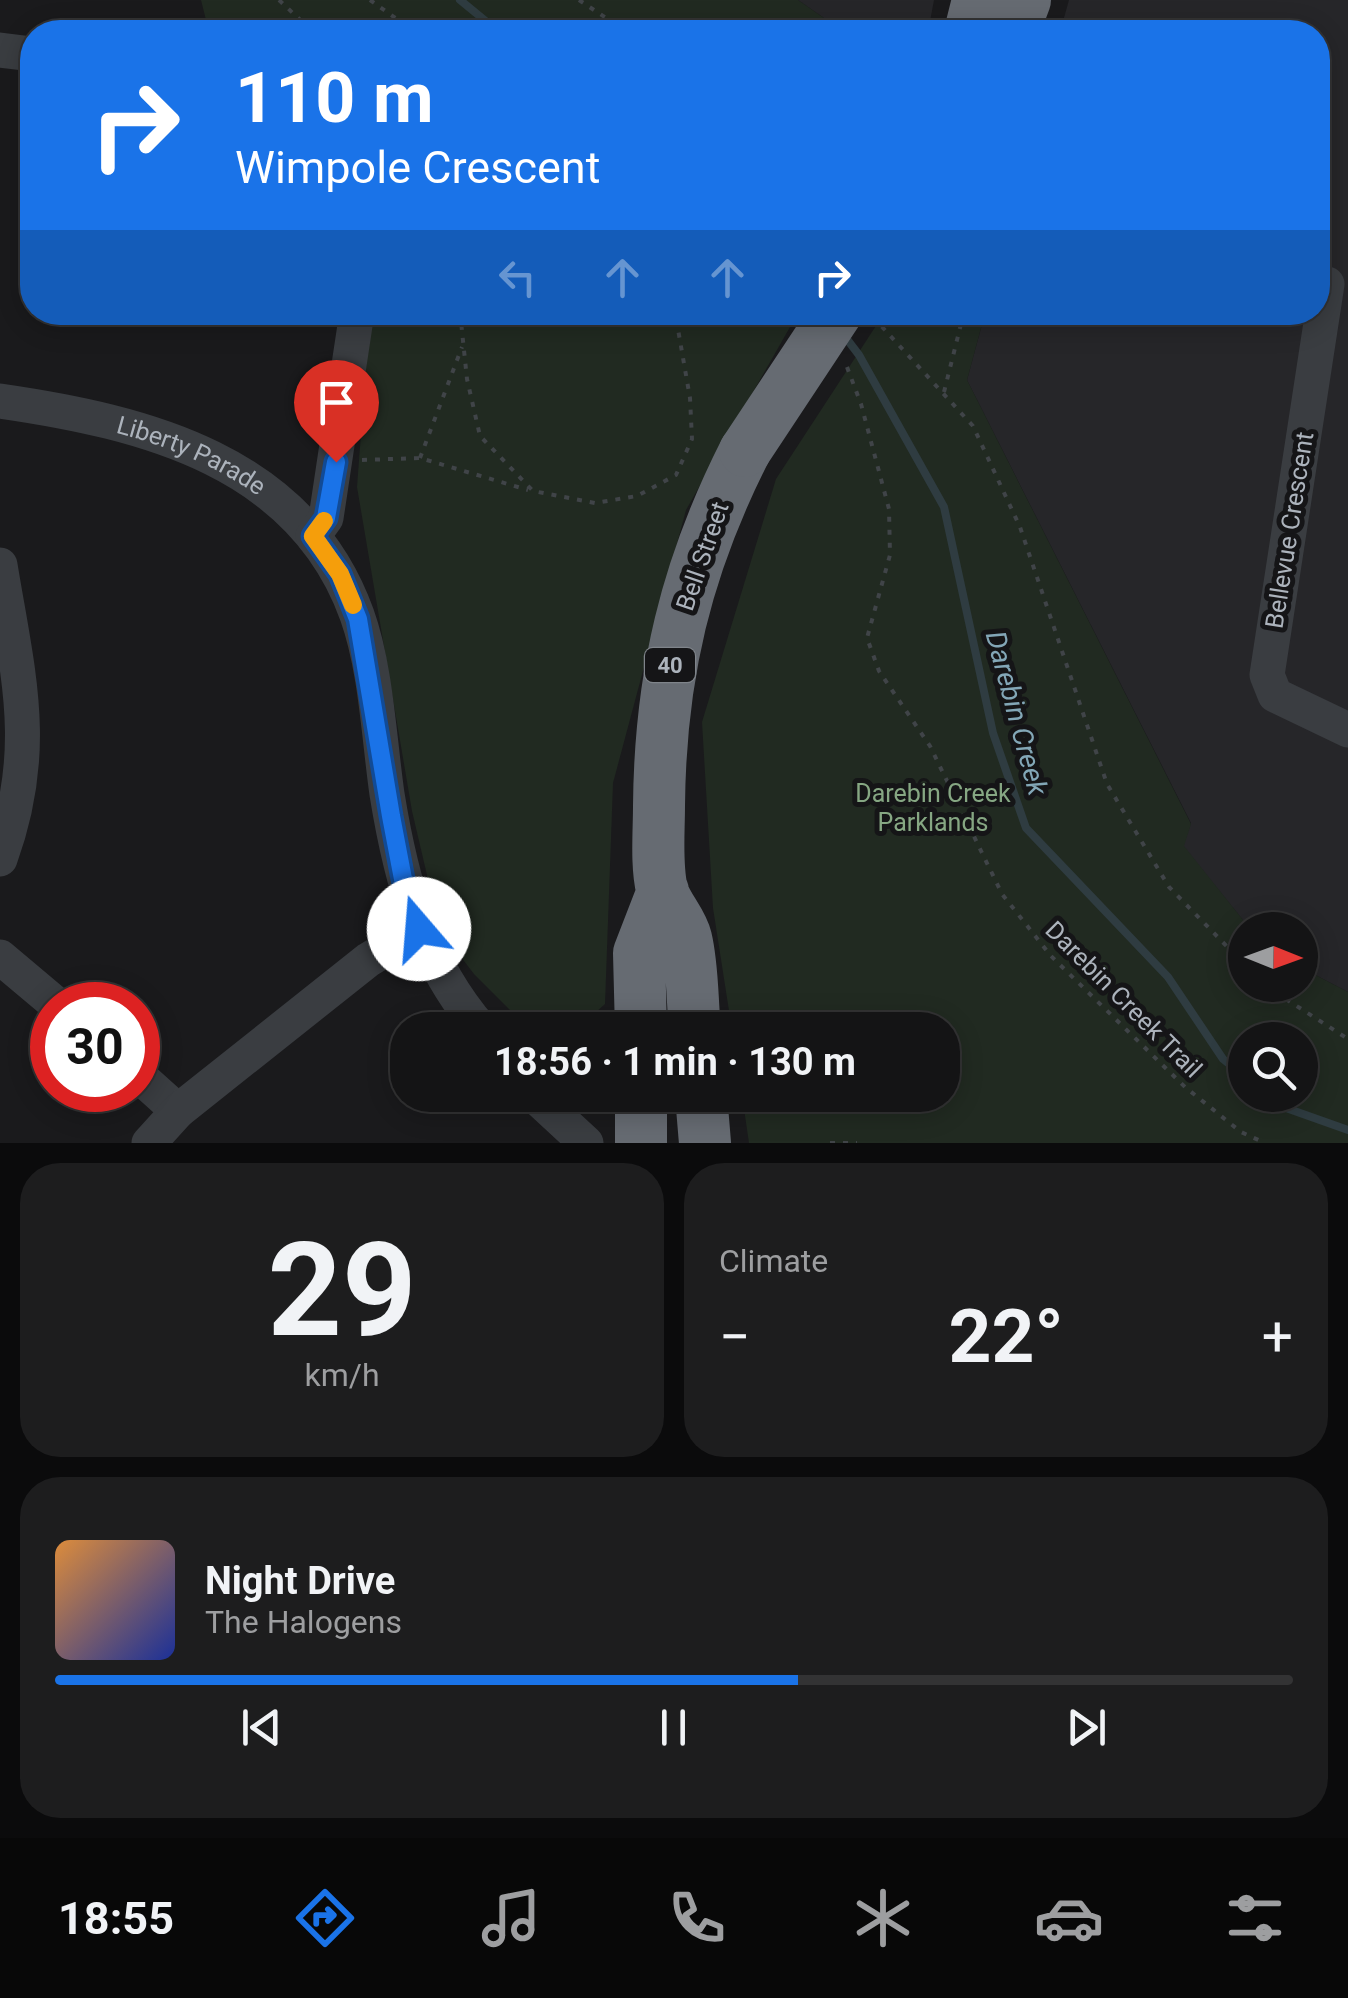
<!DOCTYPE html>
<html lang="en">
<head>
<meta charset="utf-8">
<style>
  :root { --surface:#141415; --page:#1d1d1e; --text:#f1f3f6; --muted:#9d9ea0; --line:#333334; --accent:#1a73e8 }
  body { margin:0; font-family:Roboto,sans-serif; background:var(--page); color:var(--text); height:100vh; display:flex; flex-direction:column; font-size:38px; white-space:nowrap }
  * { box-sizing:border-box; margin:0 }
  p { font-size:32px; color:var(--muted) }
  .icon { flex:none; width:55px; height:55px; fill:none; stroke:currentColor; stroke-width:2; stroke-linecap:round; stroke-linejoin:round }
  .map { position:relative; height:1143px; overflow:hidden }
  .details { display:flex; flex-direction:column; gap:20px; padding:20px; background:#0b0b0c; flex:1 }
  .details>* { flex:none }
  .top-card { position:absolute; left:20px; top:20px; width:1310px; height:305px; border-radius:40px; box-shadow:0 5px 25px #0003,0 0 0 2px var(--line); background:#1a73e8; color:#fff; overflow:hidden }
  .needle { width:65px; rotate:91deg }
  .tools { position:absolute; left:1228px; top:912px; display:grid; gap:20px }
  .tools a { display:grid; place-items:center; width:90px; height:90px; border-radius:50%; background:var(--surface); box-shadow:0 5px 25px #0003,0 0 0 2px var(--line); font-size:50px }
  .speed { position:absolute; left:30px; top:982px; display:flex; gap:20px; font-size:50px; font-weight:700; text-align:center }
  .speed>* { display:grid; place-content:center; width:130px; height:130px; border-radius:50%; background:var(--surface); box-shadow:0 5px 25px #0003,0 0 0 2px var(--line); line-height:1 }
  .speed .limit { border:15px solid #d22; background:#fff; color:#111 }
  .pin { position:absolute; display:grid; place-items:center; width:85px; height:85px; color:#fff; margin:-102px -42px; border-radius:50% 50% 50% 0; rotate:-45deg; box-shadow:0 0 10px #0007 }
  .pin .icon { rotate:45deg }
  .me { position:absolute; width:110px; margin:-55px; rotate:342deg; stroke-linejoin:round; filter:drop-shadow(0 0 8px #0008) }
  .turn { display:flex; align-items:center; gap:35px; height:210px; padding:0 50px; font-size:45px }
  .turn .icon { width:130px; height:130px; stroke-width:2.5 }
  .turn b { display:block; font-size:70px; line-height:85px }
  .lanes { display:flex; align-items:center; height:95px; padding:0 50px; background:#0003; justify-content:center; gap:50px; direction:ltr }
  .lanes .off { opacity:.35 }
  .big { font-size:75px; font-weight:700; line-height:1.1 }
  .details .widget { flex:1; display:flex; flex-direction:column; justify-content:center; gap:15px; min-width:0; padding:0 35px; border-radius:40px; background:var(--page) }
  .details .dial { align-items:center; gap:0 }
  .dial b { font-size:130px; line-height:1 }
  .song { display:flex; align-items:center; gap:30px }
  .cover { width:120px; height:120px; border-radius:15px; background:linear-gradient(135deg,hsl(30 70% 55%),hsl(230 70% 35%)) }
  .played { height:10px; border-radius:5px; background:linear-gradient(90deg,var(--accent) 60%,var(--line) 60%) }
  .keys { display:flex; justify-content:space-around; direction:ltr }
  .heat { display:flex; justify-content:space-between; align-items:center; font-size:55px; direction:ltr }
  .details .tiles { flex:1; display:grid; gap:20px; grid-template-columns:1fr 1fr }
  .widget:last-child { grid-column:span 2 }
  .trip { position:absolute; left:390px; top:1012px; width:570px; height:100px; border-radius:40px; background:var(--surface); box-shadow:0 5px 25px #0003,0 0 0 2px var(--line); font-weight:700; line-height:100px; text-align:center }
  .menu { display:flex; height:160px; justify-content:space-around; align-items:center; background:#080808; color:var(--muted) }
  .menu .icon { width:70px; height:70px }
  .menu .selected { color:var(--accent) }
  .menu b { font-size:45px; color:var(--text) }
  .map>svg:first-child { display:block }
</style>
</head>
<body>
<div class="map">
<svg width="1348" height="1143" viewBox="0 0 1348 1143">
  <rect width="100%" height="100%" fill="#1a1a1c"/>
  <path fill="#262629" d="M798,0H934L928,32H844Z
    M1069,0H1348V992L1300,967V930H1251L1183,846L1191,823L967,380L985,313L1318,312V32H1060Z"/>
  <path fill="#212a21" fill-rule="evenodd" d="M201,0H798L844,32H209Z
    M885,312L985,313L967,380L1191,824L1184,846L1251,930H1245V985H1300V967L1348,992V1143H749L742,1095H942V1030H732L713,908L702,722L776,479ZM1245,1040H1300V1095H1245Z
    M370,313H798L686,510L613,783L605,1004L576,1030H539L524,1024L474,974L441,931L434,905L412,811L357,487Z"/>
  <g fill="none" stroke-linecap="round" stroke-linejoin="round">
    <path stroke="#2f3c41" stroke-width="8" d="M460,0L499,32
      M843,334L859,355L944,507L993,733L1026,828L1168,977L1223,1059L1245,1077
      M1269,1095L1286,1108L1348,1130"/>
    <path stroke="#404448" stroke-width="4" stroke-dasharray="5 8" stroke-linecap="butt" d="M279,0L313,32
      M370,0L415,32
      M579,0L627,32
      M460,312L467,379L480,436L533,491L595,503L637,496L676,475L692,439L690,398L675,312
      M873,317L973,426L1020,527L1107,784L1169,887L1245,965
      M847,367L861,404L889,509L890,555L867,638L879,671L930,746L1002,894L1051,956L1185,1087L1241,1132L1265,1143
      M944,392L964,312
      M420,458L462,347
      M362,460L420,458L528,490
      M1264,985L1348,1039
      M830,1143H857"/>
    <g stroke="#3a3d41" stroke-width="35">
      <path d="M0,50L32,54"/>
      <path d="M1327,284L1267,675L1275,695L1348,730"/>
      <path id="s1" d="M0,401C145,422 302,461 357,615C376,668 379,738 387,794C401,881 423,963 482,1030"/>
      <path d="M313,536L326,518L357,312"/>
      <path d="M0,565C18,675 40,749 0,859"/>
      <path d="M0,957L57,1005"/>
      <path d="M138,1075L178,1111"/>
      <path d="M534,1095L586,1143"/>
      <path d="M149,1143L178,1111L368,960L419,929"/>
    </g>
    <path stroke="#666b72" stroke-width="52" d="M970,32L978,0
      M1013,32L1025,0
      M641,1030L639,953L663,891
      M695,1030C692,1000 693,967 686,938C682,921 667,907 662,890C656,865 659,832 659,806C660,676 686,567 745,451
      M701,1095L705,1143
      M641,1143V1095"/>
    <path stroke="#666b72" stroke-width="52" d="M745,451L837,312"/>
  </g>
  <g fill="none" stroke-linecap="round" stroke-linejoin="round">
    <g stroke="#114b97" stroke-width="25">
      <path id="route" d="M336,462L326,518L313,536L340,574L358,619L391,816L403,879L419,929"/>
    </g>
    <use href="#route" stroke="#1a73e8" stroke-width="18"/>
    <path stroke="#f59e0b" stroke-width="18" d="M324,521L313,536L340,574L353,605"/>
  </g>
  <g text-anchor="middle" stroke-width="10" stroke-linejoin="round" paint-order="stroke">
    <rect fill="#151517" stroke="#7f848a" stroke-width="2.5" x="645" y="648" width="50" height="34" rx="8"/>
    <g font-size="22" font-weight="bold" fill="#acb3bc">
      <text x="670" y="673">40</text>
    </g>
    <g font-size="25" fill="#acb3bc" stroke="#151517">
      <text dy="9" stroke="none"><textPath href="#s1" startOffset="200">Liberty Parade</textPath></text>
      <text transform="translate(1289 530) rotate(-81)" y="9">Bellevue Crescent</text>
      <text transform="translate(702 556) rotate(-71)" y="9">Bell Street</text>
      <text transform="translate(1124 999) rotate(45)" y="9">Darebin Creek Trail</text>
    </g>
    <g font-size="25" fill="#86a783" stroke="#151517">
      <text x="933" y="802">Darebin Creek<tspan x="933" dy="29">Parklands</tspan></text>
    </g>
    <g font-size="28" font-style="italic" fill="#83a7b7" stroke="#151517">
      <text transform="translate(1017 713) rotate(75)" y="10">Darebin Creek</text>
    </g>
  </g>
</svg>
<div class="tools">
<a><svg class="needle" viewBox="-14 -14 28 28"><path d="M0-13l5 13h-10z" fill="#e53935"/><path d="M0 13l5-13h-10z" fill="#9d9ea0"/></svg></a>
<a><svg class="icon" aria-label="search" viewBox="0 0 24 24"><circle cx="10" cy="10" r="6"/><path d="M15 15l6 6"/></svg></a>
</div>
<div class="speed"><div class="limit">30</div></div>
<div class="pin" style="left:336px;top:462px;background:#d93025"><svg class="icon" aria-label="arrive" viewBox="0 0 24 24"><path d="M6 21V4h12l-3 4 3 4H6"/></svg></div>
<svg class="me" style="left:419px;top:929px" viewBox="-20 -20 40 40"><circle r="19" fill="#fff"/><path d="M0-13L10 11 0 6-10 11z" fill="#1a73e8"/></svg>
<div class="trip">18:56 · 1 min · 130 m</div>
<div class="top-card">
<div class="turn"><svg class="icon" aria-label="right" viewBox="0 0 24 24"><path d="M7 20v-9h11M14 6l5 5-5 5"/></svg><div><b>110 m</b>Wimpole Crescent</div></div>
<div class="lanes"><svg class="icon off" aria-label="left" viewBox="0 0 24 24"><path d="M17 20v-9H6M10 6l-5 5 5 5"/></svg><svg class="icon off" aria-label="ahead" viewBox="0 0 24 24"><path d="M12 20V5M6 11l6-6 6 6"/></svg><svg class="icon off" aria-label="ahead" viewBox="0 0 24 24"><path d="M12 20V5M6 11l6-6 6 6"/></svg><svg class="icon" aria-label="right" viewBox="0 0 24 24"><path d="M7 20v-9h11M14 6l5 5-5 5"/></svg></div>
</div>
</div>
<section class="details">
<div class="tiles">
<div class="widget dial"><b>29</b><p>km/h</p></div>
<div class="widget"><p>Climate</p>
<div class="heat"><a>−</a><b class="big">22°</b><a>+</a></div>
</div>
<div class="widget">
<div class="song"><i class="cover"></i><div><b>Night Drive</b><p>The Halogens</p></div></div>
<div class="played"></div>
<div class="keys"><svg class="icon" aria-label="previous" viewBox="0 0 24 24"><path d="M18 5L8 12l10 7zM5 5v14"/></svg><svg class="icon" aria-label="pause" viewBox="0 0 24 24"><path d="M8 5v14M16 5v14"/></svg><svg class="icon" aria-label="next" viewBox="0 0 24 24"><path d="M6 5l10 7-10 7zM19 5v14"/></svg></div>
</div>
</div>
</section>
<nav class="menu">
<b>18:55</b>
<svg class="icon selected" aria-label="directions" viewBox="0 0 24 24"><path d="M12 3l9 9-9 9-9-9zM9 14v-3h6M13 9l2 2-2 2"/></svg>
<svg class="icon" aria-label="music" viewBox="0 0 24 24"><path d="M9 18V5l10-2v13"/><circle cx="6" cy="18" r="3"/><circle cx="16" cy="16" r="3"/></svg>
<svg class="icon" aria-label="phone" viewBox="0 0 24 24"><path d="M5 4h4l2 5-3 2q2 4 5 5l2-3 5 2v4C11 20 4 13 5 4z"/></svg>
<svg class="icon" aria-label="climate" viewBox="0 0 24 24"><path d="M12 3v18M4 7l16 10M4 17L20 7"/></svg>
<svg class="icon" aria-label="car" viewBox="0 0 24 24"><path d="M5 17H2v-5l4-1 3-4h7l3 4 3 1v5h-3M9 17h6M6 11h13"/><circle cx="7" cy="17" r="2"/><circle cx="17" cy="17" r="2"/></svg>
<svg class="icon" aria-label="filters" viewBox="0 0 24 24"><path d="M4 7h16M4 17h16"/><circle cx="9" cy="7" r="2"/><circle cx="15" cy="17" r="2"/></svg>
</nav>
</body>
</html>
